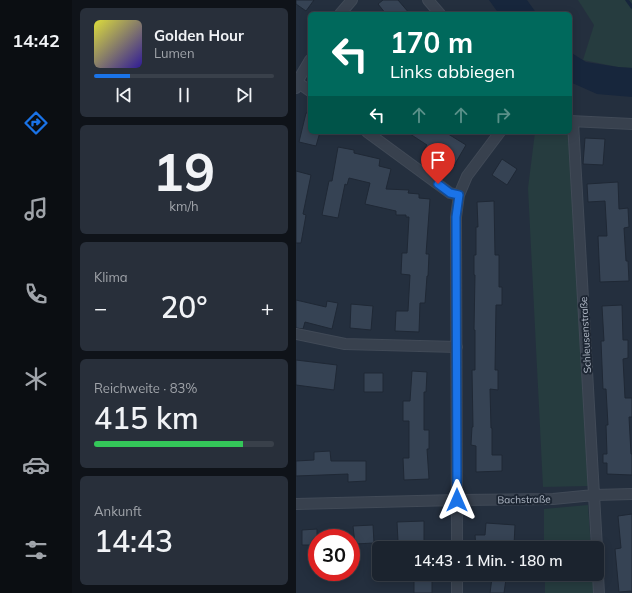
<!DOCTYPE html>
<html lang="de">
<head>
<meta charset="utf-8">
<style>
  :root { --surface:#1b232e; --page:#282f3a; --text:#f1f3f6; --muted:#a0a4aa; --line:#39404a; --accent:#1a73e8 }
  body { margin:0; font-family:Mulish,sans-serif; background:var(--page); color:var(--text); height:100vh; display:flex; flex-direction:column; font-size:15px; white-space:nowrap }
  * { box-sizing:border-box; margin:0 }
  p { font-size:13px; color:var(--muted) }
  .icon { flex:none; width:22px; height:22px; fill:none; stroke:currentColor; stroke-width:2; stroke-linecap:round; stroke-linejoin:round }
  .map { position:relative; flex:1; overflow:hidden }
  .panel { display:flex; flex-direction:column; gap:8px; padding:8px; background:#0f1319; width:224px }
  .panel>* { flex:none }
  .top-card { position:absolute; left:12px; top:12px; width:264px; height:122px; border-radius:6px; box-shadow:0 2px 10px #0003,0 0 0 1px var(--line); background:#00695c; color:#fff; overflow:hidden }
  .speed { position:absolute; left:12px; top:529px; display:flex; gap:8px; font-size:20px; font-weight:700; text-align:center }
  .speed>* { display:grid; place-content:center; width:52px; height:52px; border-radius:50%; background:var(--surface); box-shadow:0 2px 10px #0003,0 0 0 1px var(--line); line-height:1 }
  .speed .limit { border:6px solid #d22; background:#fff; color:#111 }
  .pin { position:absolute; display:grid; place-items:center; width:34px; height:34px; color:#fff; margin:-41px -17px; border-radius:50% 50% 50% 0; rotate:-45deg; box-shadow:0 0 4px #0007 }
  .pin .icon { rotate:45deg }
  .me { position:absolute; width:44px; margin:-22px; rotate:0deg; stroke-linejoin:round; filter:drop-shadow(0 0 3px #0008) }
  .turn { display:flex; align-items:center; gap:14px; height:84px; padding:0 16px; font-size:18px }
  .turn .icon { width:52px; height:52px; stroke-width:2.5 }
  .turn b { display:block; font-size:28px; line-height:34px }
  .lanes { display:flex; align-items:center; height:38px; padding:0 16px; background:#0003; justify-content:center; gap:20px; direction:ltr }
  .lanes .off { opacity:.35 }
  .big { font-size:30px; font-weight:600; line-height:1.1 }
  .panel .widget { flex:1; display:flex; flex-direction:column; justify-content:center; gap:6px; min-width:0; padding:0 14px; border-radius:6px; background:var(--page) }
  .panel .dial { align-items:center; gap:0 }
  .dial b { font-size:52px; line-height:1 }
  .song { display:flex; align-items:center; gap:12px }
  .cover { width:48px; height:48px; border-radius:6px; background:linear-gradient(135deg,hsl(60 70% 55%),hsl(250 70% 35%)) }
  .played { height:4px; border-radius:2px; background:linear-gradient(90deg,var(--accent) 20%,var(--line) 20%) }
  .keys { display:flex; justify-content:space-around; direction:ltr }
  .heat { display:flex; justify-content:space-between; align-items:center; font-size:22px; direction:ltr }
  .charge { height:6px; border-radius:3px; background:linear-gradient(90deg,#34c759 83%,var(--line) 0) }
  .trip { position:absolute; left:76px; top:541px; width:232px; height:40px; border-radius:6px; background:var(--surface); box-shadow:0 2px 10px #0003,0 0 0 1px var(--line); font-weight:600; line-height:40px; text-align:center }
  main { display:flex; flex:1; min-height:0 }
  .dock { display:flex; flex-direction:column; width:72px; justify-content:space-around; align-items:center; background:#0b0e12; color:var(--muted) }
  .dock .icon { width:28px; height:28px }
  .dock .on { color:var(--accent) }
  .dock b { font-size:18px; color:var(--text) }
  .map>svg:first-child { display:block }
</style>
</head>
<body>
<main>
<nav class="dock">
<b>14:42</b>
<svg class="icon on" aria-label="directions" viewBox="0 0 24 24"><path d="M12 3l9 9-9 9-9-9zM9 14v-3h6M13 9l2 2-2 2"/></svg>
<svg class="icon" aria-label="music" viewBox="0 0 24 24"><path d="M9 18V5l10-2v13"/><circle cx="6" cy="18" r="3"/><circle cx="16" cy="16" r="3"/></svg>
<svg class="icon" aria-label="phone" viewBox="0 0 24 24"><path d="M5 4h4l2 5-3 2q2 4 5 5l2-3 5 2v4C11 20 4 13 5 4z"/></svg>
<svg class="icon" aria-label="climate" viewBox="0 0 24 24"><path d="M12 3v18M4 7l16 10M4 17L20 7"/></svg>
<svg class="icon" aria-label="car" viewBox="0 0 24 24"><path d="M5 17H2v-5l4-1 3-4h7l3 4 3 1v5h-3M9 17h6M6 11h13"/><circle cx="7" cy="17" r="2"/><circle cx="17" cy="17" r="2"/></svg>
<svg class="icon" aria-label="filters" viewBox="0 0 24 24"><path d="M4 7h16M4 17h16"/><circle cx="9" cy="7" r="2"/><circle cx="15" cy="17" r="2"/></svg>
</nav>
<section class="panel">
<div class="widget">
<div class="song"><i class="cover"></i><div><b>Golden Hour</b><p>Lumen</p></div></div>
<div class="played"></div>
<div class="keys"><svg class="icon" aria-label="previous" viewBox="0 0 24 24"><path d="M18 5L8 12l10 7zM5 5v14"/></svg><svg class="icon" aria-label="pause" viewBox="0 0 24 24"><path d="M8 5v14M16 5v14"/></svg><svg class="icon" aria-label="next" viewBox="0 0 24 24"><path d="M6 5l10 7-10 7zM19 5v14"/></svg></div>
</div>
<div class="widget dial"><b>19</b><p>km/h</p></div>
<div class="widget"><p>Klima</p>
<div class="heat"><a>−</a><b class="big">20°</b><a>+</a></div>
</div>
<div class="widget"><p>Reichweite · 83%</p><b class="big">415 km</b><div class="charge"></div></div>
<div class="widget"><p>Ankunft</p><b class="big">14:43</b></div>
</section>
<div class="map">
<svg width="336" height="593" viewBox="0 0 336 593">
  <rect width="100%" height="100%" fill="#242f3e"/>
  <path fill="#263c3f" d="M282,0H336V68L322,67L287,60L298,25Z
    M239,132H273L292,486L247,487L232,188Z
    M292,505L295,548H248V509Z
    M249,574H297L299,593H249Z"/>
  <path fill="#17263c" d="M193,0H231L241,14H203Z
    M274,52L290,62L322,67L336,68V97L301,94L274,82Z"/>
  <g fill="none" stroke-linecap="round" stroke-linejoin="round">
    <path stroke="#17263c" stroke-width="3.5" d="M331,0L336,7"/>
  </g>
  <path fill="#364354" stroke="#1f2835" d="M0,0H18L10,11L0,4Z
    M87,0H102L114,14H90L82,4Z
    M10,113H14V132H24L20,146L3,142Z
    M111,132H149L170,145L156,169L127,151L131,145Z
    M289,138L309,139L307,165L287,164Z
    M42,147L58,150V153L84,159L83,166L95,169L90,189L113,190L112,193L123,194V198L134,199L130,254H133L132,276H131L129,303H124L123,332L99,331L100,311H112L114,275L105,274L106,253H111L113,217H110V215H100V211L69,204L74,183L53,178L51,185L49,184L42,218L26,215L33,181H36Z
    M206,159L221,169L211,185L196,175Z
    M0,171L15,175L7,214L10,215L5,243H0Z
    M322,182L323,209L332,208L333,227L328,228L330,261H332L333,281L304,282L302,236H311L309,201L292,202L291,184Z
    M198,201L199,255H203V287H206V305H200L199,370H202V390L194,389L195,428H196V455H206V471L180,472V446L175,445L176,427H177L176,370H179V330H178L179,275H178V255H180V227H182L181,202Z
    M0,300L30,307L31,301L42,303L36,329L9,322L7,329L0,328Z
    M55,304L77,306L75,330L54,328Z
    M326,305L327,340H332V358L327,359L329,398H336V417H333L335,454H336V475L311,474V463H307V454H311L310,425H312L310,389H307L305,341H308L306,306Z
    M0,360L41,365L38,390L0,385Z
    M116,371L131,372L130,392H128V430H133V449H131L133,479L108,480L107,458H113V421H107V401H114Z
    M68,373H87V392H68Z
    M34,451L35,461H70V481L52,482V474L0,476V461L18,460V452Z
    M336,514V591L323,592L319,549L325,548L322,516Z
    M128,521V541H102L101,522Z
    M190,523L219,525L218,545L207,547V548H180L179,535H189Z
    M77,525L78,543L59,544L57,526Z
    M21,529V545H6V530Z
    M136,576V593H118V577Z
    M196,578L210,579L208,593H194Z"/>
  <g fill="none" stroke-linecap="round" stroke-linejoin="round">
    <g stroke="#414a57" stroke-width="12">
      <path id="minor" d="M132,0L144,14
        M44,14L56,0
        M1,82L14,91
        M0,88L1,82L14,60
        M274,121L336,124
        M277,122L301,548
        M71,132L154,193L163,195
        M0,334L49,344L161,347
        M0,504L161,500L257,499L298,495L336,494
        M161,548L160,217L163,195L171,176L204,132
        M301,557L303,593
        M161,574V593"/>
    </g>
    <use href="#minor" stroke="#38414e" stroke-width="10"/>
  </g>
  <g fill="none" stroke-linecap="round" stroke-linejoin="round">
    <g stroke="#114b97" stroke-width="10">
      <path id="route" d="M142,184L154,193L163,195L160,217L161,500"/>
    </g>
    <use href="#route" stroke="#1a73e8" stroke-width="7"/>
  </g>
  <g text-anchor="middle" stroke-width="4" stroke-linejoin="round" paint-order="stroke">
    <g font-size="10" fill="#b4bcc9" stroke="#1d2633">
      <text transform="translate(289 335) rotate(-93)" y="4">Schleusenstraße</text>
      <text transform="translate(228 499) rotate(-1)" y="4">Bachstraße</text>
    </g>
  </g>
</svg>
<div class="speed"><div class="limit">30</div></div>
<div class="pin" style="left:142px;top:184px;background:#d93025"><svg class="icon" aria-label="arrive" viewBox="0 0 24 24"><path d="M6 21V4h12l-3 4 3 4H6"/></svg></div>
<svg class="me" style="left:161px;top:500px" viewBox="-20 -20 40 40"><path d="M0-17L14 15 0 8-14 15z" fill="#1a73e8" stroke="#fff" stroke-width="4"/></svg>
<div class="trip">14:43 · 1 Min. · 180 m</div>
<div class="top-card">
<div class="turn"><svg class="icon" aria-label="left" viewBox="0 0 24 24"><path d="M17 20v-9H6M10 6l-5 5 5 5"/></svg><div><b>170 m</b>Links abbiegen</div></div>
<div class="lanes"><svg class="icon" aria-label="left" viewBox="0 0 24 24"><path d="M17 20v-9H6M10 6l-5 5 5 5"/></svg><svg class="icon off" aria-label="ahead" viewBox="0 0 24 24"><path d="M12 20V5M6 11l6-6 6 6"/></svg><svg class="icon off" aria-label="ahead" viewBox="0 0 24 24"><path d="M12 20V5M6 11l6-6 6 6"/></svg><svg class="icon off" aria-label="right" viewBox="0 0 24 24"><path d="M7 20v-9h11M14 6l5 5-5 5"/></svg></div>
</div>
</div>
</main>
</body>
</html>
